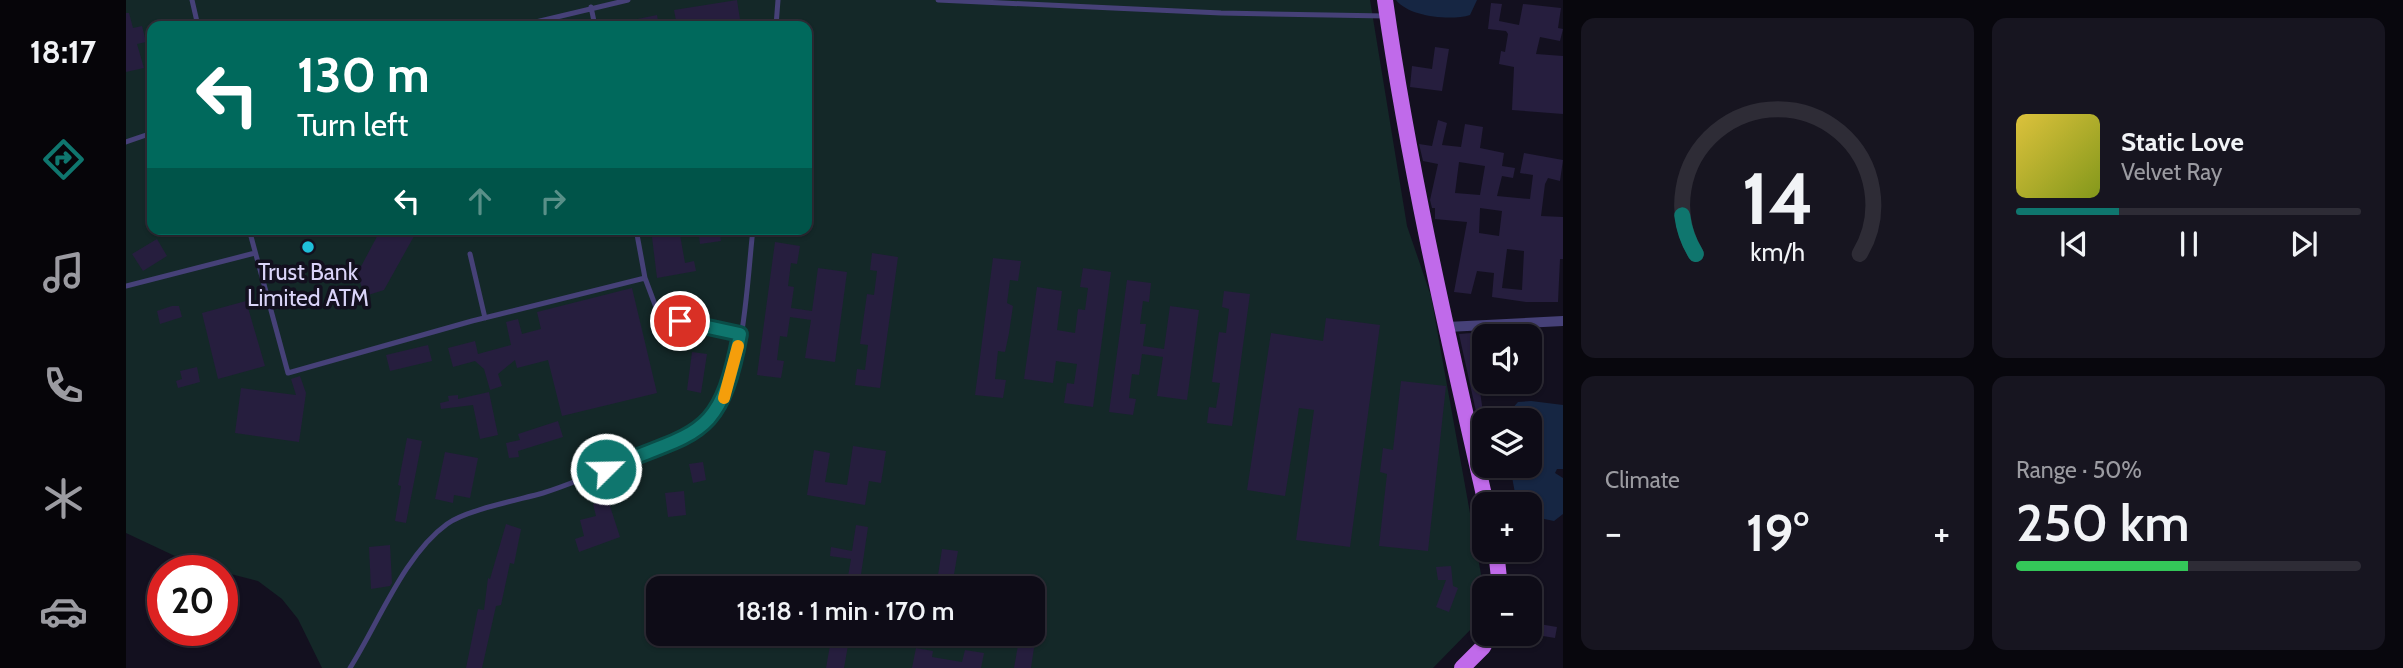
<!DOCTYPE html>
<html lang="en">
<head>
<meta charset="utf-8">
<style>
  :root { --surface:#0e0c17; --page:#171520; --text:#f1f3f6; --muted:#9b9ba1; --line:#2e2c36; --accent:#0f766e }
  body { margin:0; font-family:Cabin,sans-serif; background:var(--page); color:var(--text); height:100vh; display:flex; flex-direction:column; font-size:26px; white-space:nowrap }
  * { box-sizing:border-box; margin:0 }
  p { font-size:23px; color:var(--muted) }
  .icon { flex:none; width:38px; height:38px; fill:none; stroke:currentColor; stroke-width:2; stroke-linecap:round; stroke-linejoin:round }
  .map { position:relative; flex:1; overflow:hidden }
  .drawer { display:flex; flex-direction:column; gap:18px; padding:18px; background:#08070d; width:840px }
  .drawer>* { flex:none }
  .top-card { position:absolute; left:21px; top:21px; width:665px; height:214px; border-radius:14px; box-shadow:0 2px 5px #0004,0 0 0 2px var(--line); background:#00695c; color:#fff; overflow:hidden }
  .controls { position:absolute; left:1346px; top:324px; display:grid; gap:14px }
  .controls a { display:grid; place-items:center; width:70px; height:70px; border-radius:14px; background:var(--surface); box-shadow:0 2px 5px #0004,0 0 0 2px var(--line); font-size:35px }
  .speed { position:absolute; left:21px; top:555px; display:flex; gap:14px; font-size:35px; font-weight:700; text-align:center }
  .speed>* { display:grid; place-content:center; width:91px; height:91px; border-radius:50%; background:var(--surface); box-shadow:0 2px 5px #0004,0 0 0 2px var(--line); line-height:1 }
  .speed .limit { border:10px solid #d22; background:#fff; color:#111 }
  .pin { position:absolute; display:grid; place-items:center; width:60px; height:60px; color:#fff; margin:-30px; border:4px solid #fff; border-radius:50%; box-shadow:0 2px 7px #0007 }
  .me { position:absolute; width:77px; margin:-38px; rotate:67deg; stroke-linejoin:round; filter:drop-shadow(0 0 5px #0008) }
  .turn { display:flex; align-items:center; gap:24px; height:147px; padding:0 35px; font-size:32px }
  .turn .icon { width:91px; height:91px; stroke-width:2.5 }
  .turn b { display:block; font-size:49px; line-height:60px }
  .lanes { display:flex; align-items:center; height:66px; padding:0 35px; background:#0003; justify-content:center; gap:35px; direction:ltr }
  .lanes .off { opacity:.35 }
  .big { font-size:52px; font-weight:600; line-height:1.1 }
  .drawer .card { flex:1; display:flex; flex-direction:column; justify-content:center; gap:10px; min-width:0; padding:0 24px; border-radius:14px; background:var(--page) }
  .drawer .dial { align-items:center; gap:0 }
  .dial svg { height:182px; overflow:visible; fill:none; stroke:var(--line); stroke-width:7; stroke-linecap:round; text-anchor:middle }
  .dial text { fill:var(--text); stroke:none }
  .song { display:flex; align-items:center; gap:21px }
  .cover { width:84px; height:84px; border-radius:10px; background:linear-gradient(135deg,hsl(50 70% 55%),hsl(70 70% 35%)) }
  .played { height:7px; border-radius:4px; background:linear-gradient(90deg,var(--accent) 30%,var(--line) 30%) }
  .keys { display:flex; justify-content:space-around; direction:ltr }
  .heat { display:flex; justify-content:space-between; align-items:center; font-size:38px; direction:ltr }
  .charge { height:10px; border-radius:5px; background:linear-gradient(90deg,#34c759 50%,var(--line) 0) }
  .drawer .tiles { flex:1; display:grid; gap:18px; grid-template-columns:repeat(2,1fr) }
  .trip { position:absolute; left:520px; top:576px; width:399px; height:70px; border-radius:14px; background:var(--surface); box-shadow:0 2px 5px #0004,0 0 0 2px var(--line); font-weight:600; line-height:70px; text-align:center }
  main { display:flex; flex:1; min-height:0 }
  .tabs { display:flex; flex-direction:column; width:126px; justify-content:space-around; align-items:center; background:#060509; color:var(--muted) }
  .tabs .icon { width:49px; height:49px }
  .tabs .on { color:var(--accent) }
  .tabs b { font-size:32px; color:var(--text) }
  .map>svg:first-child { display:block }
</style>
</head>
<body>
<main>
<nav class="tabs">
<b>18:17</b>
<svg class="icon on" aria-label="directions" viewBox="0 0 24 24"><path d="M12 3l9 9-9 9-9-9zM9 14v-3h6M13 9l2 2-2 2"/></svg>
<svg class="icon" aria-label="music" viewBox="0 0 24 24"><path d="M9 18V5l10-2v13"/><circle cx="6" cy="18" r="3"/><circle cx="16" cy="16" r="3"/></svg>
<svg class="icon" aria-label="phone" viewBox="0 0 24 24"><path d="M5 4h4l2 5-3 2q2 4 5 5l2-3 5 2v4C11 20 4 13 5 4z"/></svg>
<svg class="icon" aria-label="climate" viewBox="0 0 24 24"><path d="M12 3v18M4 7l16 10M4 17L20 7"/></svg>
<svg class="icon" aria-label="car" viewBox="0 0 24 24"><path d="M5 17H2v-5l4-1 3-4h7l3 4 3 1v5h-3M9 17h6M6 11h13"/><circle cx="7" cy="17" r="2"/><circle cx="17" cy="17" r="2"/></svg>
</nav>
<div class="map">
<svg width="1437" height="668" viewBox="0 0 1437 668">
  <rect width="100%" height="100%" fill="#13101f"/>
  <path fill="#142828" fill-rule="evenodd" d="M0,0H1244L1281,226L1305,296L1358,591L1349,625L1307,668H196L172,619L156,599L132,581L66,564L0,533ZM26,26H681V229H26ZM532,588H906V634H532Z"/>
  <path fill="#162643" d="M1270,0H1351L1344,15C1325,21 1283,17 1270,0Z
    M1405,401L1437,405V469H1431L1429,473L1437,478V514L1428,521L1404,516V504H1391L1384,466H1404V420H1384L1385,410L1392,402Z"/>
  <path fill="#261e3e" fill-rule="evenodd" d="M611,0L615,26H551L548,10Z
    M1365,3L1376,4L1373,21L1393,25L1397,4L1435,8L1432,28L1437,29L1434,41L1414,37L1410,54L1437,56V114L1386,110L1388,67L1373,64L1375,51L1379,52L1382,34L1380,31L1362,29Z
    M0,13H3L7,28L16,26L20,42L11,44L18,68L0,72Z
    M531,15L533,26H497V22Z
    M1309,47L1323,49L1316,91L1284,87L1286,66L1306,69Z
    M1312,120L1321,123L1316,145L1335,147L1339,124L1357,127L1354,148L1378,153L1376,166L1389,168L1387,178L1376,176L1371,196L1404,199L1407,175L1394,173L1398,153L1437,160L1434,181L1422,178L1419,184L1415,216L1437,217V259H1434L1432,302H1400L1366,297L1368,273L1351,271L1345,294L1328,292L1341,222L1309,219V208H1306L1304,200L1312,164L1297,161L1293,144L1306,146ZM1333,162L1359,166L1354,195L1329,193ZM1354,208L1376,211L1373,236L1353,233ZM1381,249L1398,251L1396,290L1376,288Z
    M255,229H292L258,290L239,296L231,274Z
    M525,229H553L559,263L568,261L570,271L531,278Z
    M572,229H593L595,241L574,244Z
    M31,239L41,256L17,271L6,254Z
    M649,242L674,246L671,264L665,263L662,286L668,287L665,308L686,311L692,268L721,272L709,362L679,358L685,320L664,317L661,337L654,336L651,360L658,361L655,378L631,375Z
    M746,253L772,257L754,388L729,385L731,369L739,370L742,345L734,344L741,294L748,295L751,271L744,270Z
    M867,258L895,261L892,281L884,280L881,303L887,306L883,333L879,352L872,351L869,379L880,380L877,398L849,395Z
    M957,268L985,272L967,407L938,403L941,383L948,384L951,364L930,361L927,383L898,379L911,287L936,291L931,330L949,333L952,309L959,310L962,288L954,287Z
    M1001,280L1025,283L1023,302L1017,301L1014,324H1020L1017,346L1038,349L1044,306L1073,310L1061,400L1031,396L1037,357L1016,354L1013,375L1006,374L1003,398L1010,399L1007,415L983,412Z
    M506,288L531,393L436,416L422,360L391,368L389,360L372,374L376,386L364,390L358,369L349,361L327,367L322,348L349,341L352,354L385,345L380,322L392,319L396,334L415,329L411,312Z
    M1098,291L1124,294L1106,426L1081,423L1083,407L1090,408L1094,383L1086,382L1093,332L1100,333L1103,309L1096,307Z
    M120,301L139,366L92,379L76,313Z
    M46,306H53L56,317L34,324L31,311Z
    M1200,318L1254,325L1224,547L1170,540L1188,410L1173,408L1159,496L1121,490L1145,333L1197,341Z
    M1346,333L1358,420V448L1333,334Z
    M302,345L306,361L264,371L260,355Z
    M566,352L581,354L575,393L561,390Z
    M71,367L74,382L52,388L50,381L56,379L54,371Z
    M174,376L180,393L173,442L109,433L115,388L170,395L165,379Z
    M1275,381L1320,386L1302,551L1253,546L1261,474L1254,472L1257,448L1267,450Z
    M363,392L372,435L354,439L347,405L315,409L314,403L323,401L322,396L332,395V399Z
    M432,421L437,437L392,451L393,457L383,458L380,443L394,440L392,434Z
    M281,438L296,441L280,523L269,521L275,486L272,485Z
    M727,446L760,451L755,483L743,481L739,505L681,495L688,450L704,453L699,482L721,485Z
    M319,452L352,458L344,498L328,495L327,503L309,499Z
    M577,462L580,480L567,483L563,464Z
    M558,491L560,515L542,517L539,493Z
    M482,500L494,537L453,552L449,539L458,536L454,520L470,516L467,504Z
    M380,524L395,529L388,564L384,563L375,605L370,606L356,668H340L352,609L358,610L362,578L364,579Z
    M730,525L742,527L733,588H720L725,559L704,556L705,547L726,551Z
    M264,545L266,583L264,586L245,589L243,547Z
    M816,549L832,551L827,580L846,584V588H810Z
    M1325,566L1327,586L1332,588L1323,612L1310,607L1320,580H1312L1310,567Z
    M1407,623L1431,627L1429,638L1405,634Z
    M706,634H724L718,668H700Z
    M894,634H910L905,668H888Z
    M790,648L807,651L806,657L836,662L839,650L858,653L855,668H786Z"/>
  <g fill="none" stroke-linecap="round" stroke-linejoin="round">
    <path stroke="#464178" stroke-width="5" d="M66,0L72,26
      M812,0L1095,13L1260,16
      M465,7L469,26
      M393,26L502,0
      M650,26L652,0
      M0,142L26,133
      M123,229L162,373L346,321L519,278L510,229
      M344,254L359,318
      M519,278L531,310L535,315L614,334
      M0,286L129,253
      M224,668C252,624 278,555 321,524C340,510 392,500 417,493C446,484 473,472 500,460C530,448 568,442 588,415C619,373 621,280 627,229"/>
    <path stroke="#464178" stroke-width="10" d="M1321,327L1437,321"/>
    <path stroke="#c06aea" stroke-width="16" d="M1259,0C1283,169 1322,337 1360,504
      M1370,550L1374,588
      M1336,668L1357,647L1364,634"/>
  </g>
  <g fill="none" stroke-linecap="round" stroke-linejoin="round">
    <g stroke="#0a4d48" stroke-width="18">
      <path id="route" d="M480,469C570,430 594,442 614,334L554,321"/>
    </g>
    <use href="#route" stroke="#0f766e" stroke-width="12"/>
    <path stroke="#f59e0b" stroke-width="12" d="M598,398L612,346"/>
  </g>
  <circle fill="#1fbfda" stroke="#13101f" stroke-width="2.5" cx="182" cy="247" r="7"/>
  <g text-anchor="middle" stroke-width="7" stroke-linejoin="round" paint-order="stroke">
    <g font-size="23" fill="#dad4f9" stroke="#13101f">
      <text x="182" y="280">Trust Bank<tspan x="182" dy="26">Limited ATM</tspan></text>
    </g>
  </g>
</svg>
<div class="controls">
<a><svg class="icon" aria-label="sound" viewBox="0 0 24 24"><path d="M4 9h4l5-4v14l-5-4H4zM17 9q2 3 0 6"/></svg></a>
<a><svg class="icon" aria-label="layers" viewBox="0 0 24 24"><path d="M12 4l9 5-9 5-9-5zM3 14l9 5 9-5"/></svg></a>
<a>+</a>
<a>−</a>
</div>
<div class="speed"><div class="limit">20</div></div>
<div class="pin" style="left:554px;top:321px;background:#d93025"><svg class="icon" aria-label="arrive" viewBox="0 0 24 24"><path d="M6 21V4h12l-3 4 3 4H6"/></svg></div>
<svg class="me" style="left:480px;top:469px" viewBox="-20 -20 40 40"><circle r="17" fill="#0f766e" stroke="#fff" stroke-width="3"/><path d="M0-11L8 9 0 5-8 9z" fill="#fff"/></svg>
<div class="trip">18:18 · 1 min · 170 m</div>
<div class="top-card">
<div class="turn"><svg class="icon" aria-label="left" viewBox="0 0 24 24"><path d="M17 20v-9H6M10 6l-5 5 5 5"/></svg><div><b>130 m</b>Turn left</div></div>
<div class="lanes"><svg class="icon" aria-label="left" viewBox="0 0 24 24"><path d="M17 20v-9H6M10 6l-5 5 5 5"/></svg><svg class="icon off" aria-label="ahead" viewBox="0 0 24 24"><path d="M12 20V5M6 11l6-6 6 6"/></svg><svg class="icon off" aria-label="right" viewBox="0 0 24 24"><path d="M7 20v-9h11M14 6l5 5-5 5"/></svg></div>
</div>
</div>
<section class="drawer">
<div class="tiles">
<div class="card dial"><svg viewBox="0 0 100 80">
<path d="M14 69A42 42 0 1 1 86 69"/>
<path d="M14 69A42 42 0 0 1 8 52" stroke="#0f766e"/>
<text x="50" y="56" font-size="32" font-weight="700">14</text>
<text x="50" y="72" font-size="11">km/h</text>
</svg></div>
<div class="card">
<div class="song"><i class="cover"></i><div><b>Static Love</b><p>Velvet Ray</p></div></div>
<div class="played"></div>
<div class="keys"><svg class="icon" aria-label="previous" viewBox="0 0 24 24"><path d="M18 5L8 12l10 7zM5 5v14"/></svg><svg class="icon" aria-label="pause" viewBox="0 0 24 24"><path d="M8 5v14M16 5v14"/></svg><svg class="icon" aria-label="next" viewBox="0 0 24 24"><path d="M6 5l10 7-10 7zM19 5v14"/></svg></div>
</div>
<div class="card"><p>Climate</p>
<div class="heat"><a>−</a><b class="big">19°</b><a>+</a></div>
</div>
<div class="card"><p>Range · 50%</p><b class="big">250 km</b><div class="charge"></div></div>
</div>
</section>
</main>
</body>
</html>
